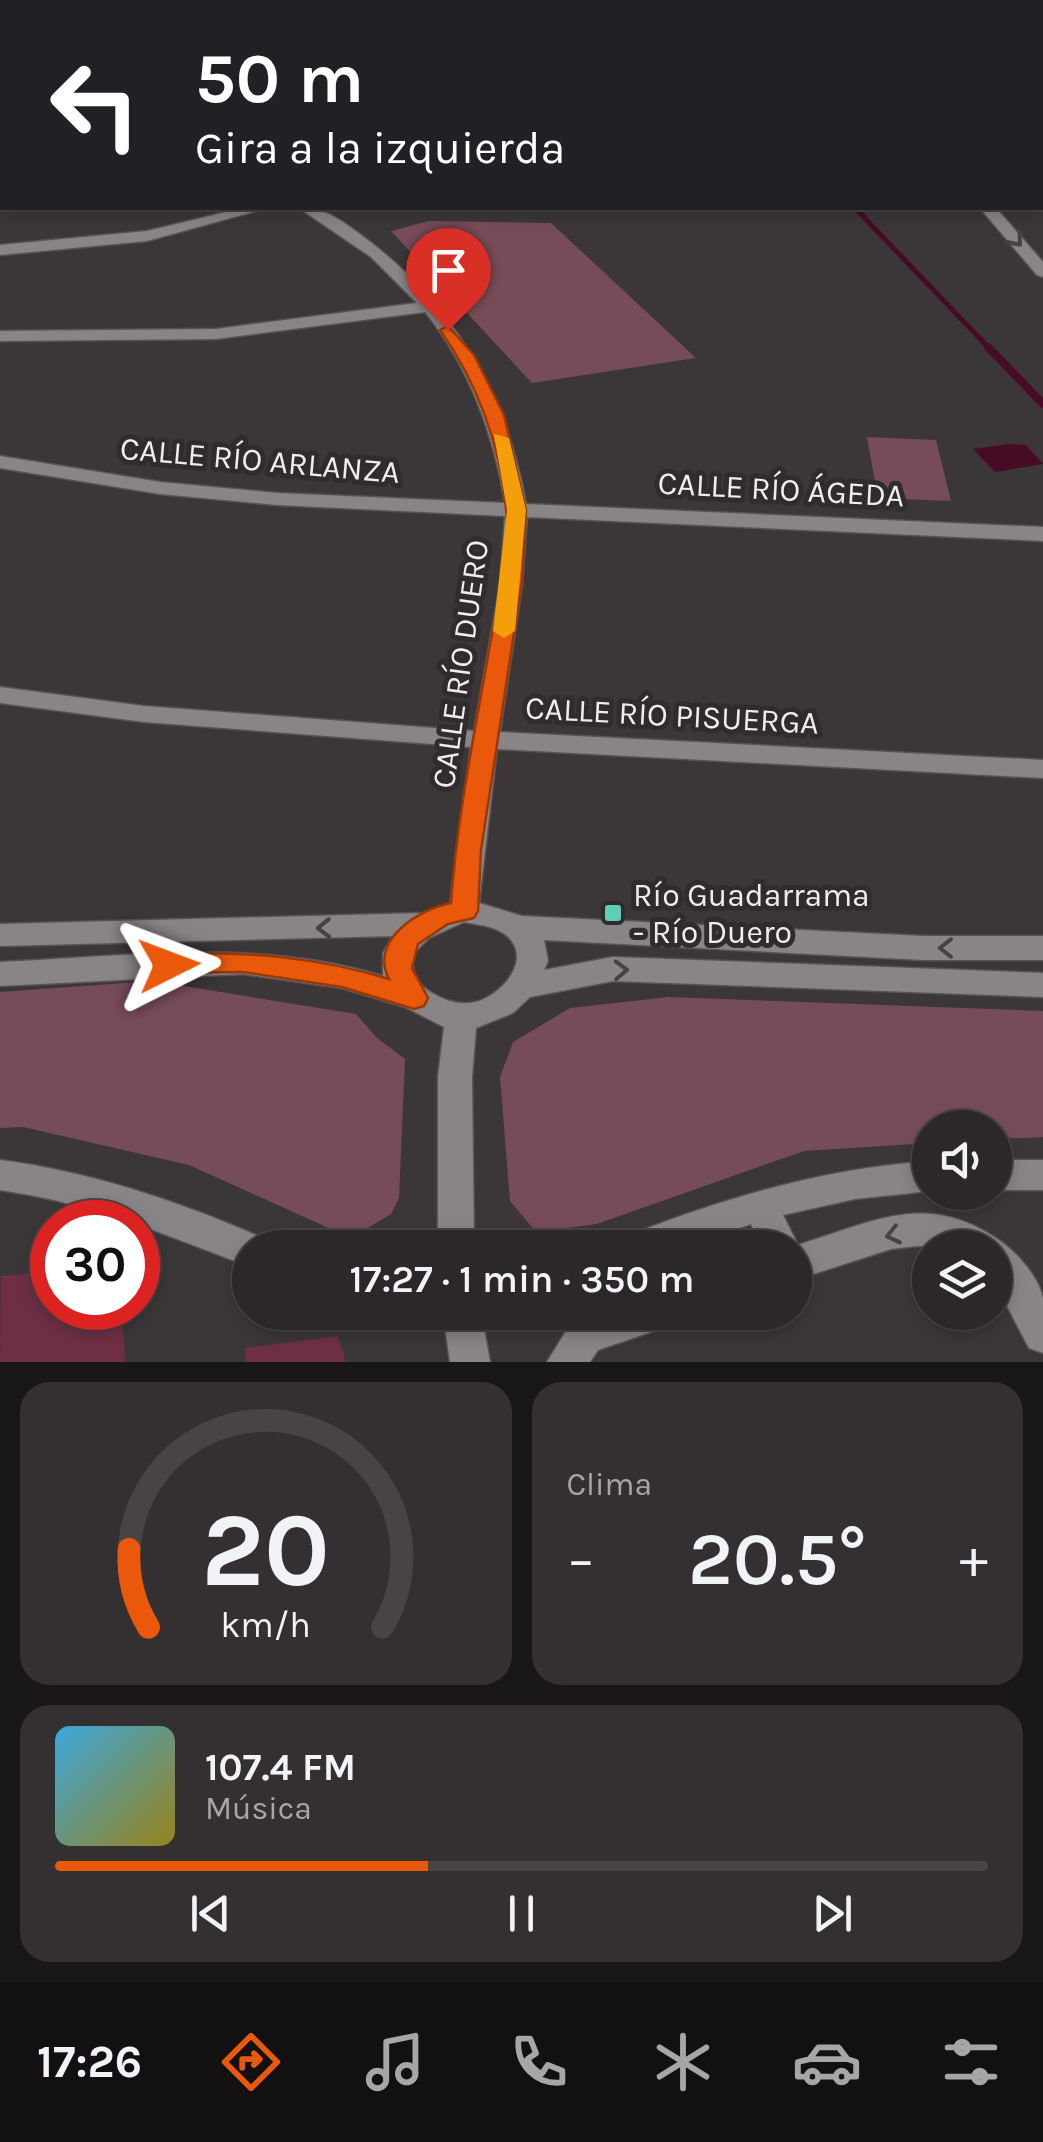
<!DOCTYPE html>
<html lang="es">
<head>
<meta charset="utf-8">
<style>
  :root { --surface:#2c2829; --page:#343031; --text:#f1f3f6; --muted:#a6a6a8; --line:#484446; --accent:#ea580c }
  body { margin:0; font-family:Karla,sans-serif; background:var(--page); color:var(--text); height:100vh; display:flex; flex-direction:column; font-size:38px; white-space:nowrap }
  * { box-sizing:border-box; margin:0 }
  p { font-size:32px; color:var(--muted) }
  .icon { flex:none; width:55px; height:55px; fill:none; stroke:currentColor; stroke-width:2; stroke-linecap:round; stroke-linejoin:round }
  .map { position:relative; height:1362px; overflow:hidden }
  .panel { display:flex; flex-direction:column; gap:20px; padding:20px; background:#181617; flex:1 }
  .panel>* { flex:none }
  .guide { position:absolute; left:0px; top:0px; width:1045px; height:210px; box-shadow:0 5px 15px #0003,0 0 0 2px var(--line); background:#202124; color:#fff; overflow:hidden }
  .tools { position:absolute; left:912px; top:1110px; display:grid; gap:20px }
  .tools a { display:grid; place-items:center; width:100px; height:100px; border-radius:50%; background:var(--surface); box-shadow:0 5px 15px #0003,0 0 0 2px var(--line); font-size:50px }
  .speed { position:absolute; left:30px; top:1200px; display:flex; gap:20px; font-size:50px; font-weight:700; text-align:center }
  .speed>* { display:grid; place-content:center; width:130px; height:130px; border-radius:50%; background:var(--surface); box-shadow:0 5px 15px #0003,0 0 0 2px var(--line); line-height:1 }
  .speed .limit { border:15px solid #d22; background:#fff; color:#111 }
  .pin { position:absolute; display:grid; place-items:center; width:85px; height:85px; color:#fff; margin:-102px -42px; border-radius:50% 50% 50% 0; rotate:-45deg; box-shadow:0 0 10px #0007 }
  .pin .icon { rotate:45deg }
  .me { position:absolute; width:110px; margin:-55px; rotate:87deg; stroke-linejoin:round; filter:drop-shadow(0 0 8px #0008) }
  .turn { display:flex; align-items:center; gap:35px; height:210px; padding:0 30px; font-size:45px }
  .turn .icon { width:130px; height:130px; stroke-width:2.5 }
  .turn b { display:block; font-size:70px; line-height:85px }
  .big { font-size:75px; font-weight:600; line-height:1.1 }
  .panel .widget { flex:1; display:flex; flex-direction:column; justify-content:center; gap:15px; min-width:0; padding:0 35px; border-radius:30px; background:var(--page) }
  .panel .dial { align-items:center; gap:0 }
  .dial svg { height:260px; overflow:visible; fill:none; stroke:var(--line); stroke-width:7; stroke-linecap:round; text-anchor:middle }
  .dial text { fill:var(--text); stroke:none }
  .song { display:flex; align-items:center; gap:30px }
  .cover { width:120px; height:120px; border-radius:15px; background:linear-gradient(135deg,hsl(200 70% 55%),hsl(50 70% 35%)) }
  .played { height:10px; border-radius:5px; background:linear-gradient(90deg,var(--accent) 40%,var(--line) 40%) }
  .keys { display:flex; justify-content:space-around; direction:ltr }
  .heat { display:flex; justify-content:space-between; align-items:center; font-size:55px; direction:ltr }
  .panel .tiles { flex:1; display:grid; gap:20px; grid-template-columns:1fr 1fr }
  .widget:last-child { grid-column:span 2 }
  .trip { position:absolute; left:232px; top:1230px; width:580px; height:100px; border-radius:50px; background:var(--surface); box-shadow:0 5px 15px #0003,0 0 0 2px var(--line); font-weight:600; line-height:100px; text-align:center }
  .dock { display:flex; height:160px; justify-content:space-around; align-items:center; background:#121010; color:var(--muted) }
  .dock .icon { width:70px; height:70px }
  .dock .active { color:var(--accent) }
  .dock b { font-size:45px; color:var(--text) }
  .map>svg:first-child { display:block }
</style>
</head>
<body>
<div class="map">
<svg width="1043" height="1362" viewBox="0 0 1043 1362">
  <rect width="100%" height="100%" fill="#3b3637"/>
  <path fill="#764c58" d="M429,221L551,223L696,358L532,383L391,231Z
    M867,437L936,440L951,501L878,498Z
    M153,981L356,1014L377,1038L405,1059L399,1198L391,1214L368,1228L333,1230L189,1165L23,1127L0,1128V992Z
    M668,997L1043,1011V1137L995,1139V1128H930V1143L804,1151L597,1224L536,1232L510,1201L500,1077L513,1042L570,1008Z"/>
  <path fill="#480b25" d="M1009,444L1026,445L1043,464L995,472L973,449Z"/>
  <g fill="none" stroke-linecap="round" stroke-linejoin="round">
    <path stroke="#480b25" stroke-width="5" d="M855,208L990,349"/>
    <path stroke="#480b25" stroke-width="8" d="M988,347L1043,404"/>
  </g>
  <path fill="#6e2f45" d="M52,1271V1308H122L125,1362H0L1,1276Z
    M338,1336L346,1362H246L245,1348Z"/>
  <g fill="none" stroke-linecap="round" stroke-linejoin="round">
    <g stroke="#585355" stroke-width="3">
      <path id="minor" d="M828,0H844L845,2H830Z
        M1042,52H1043V60H1042Z
        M1042,77H1043V85H1042Z
        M0,104H2V112H0Z
        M243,208H267L147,241L0,255V245L147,231Z
        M299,208C323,206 342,221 361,235C450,300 507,394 526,504L1043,527V541L527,517L522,585L500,732L1043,760V778L497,749L479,903L522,916L923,936H1043V960H923L544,940L548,961L544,970L613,957L1043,973V997L613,981L530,997L513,1013L476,1028L472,1077L474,1248H438V1077L444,1027L405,1007L342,988L243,974L0,986V962C130,956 257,938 383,976V953L393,936L0,946V924L423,913L450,904L471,747L144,722L0,703V687L144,706L474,731L500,585L505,516L277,505L160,494L0,468V456L160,482L277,493L505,503C494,435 469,366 425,312L216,339L0,341V331L216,329L417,303L371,257ZM464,922C480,925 504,927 513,943C529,968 493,1002 469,1003C454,1004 445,1000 432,993C416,984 411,972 413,954L429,938Z
        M980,208H996L1043,262V277L1037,275Z
        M0,1160C92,1172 178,1201 263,1238L267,1248H250V1267C164,1234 92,1203 0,1190Z
        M995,1160H1043V1190H995Z
        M930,1161V1191L855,1199L783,1215L798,1245C878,1220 929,1190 1003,1243C1019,1255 1039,1278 1043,1299C1043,1315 1043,1337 1043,1353L1029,1348L995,1283V1248L917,1246L891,1249L795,1280V1248H762L751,1224L683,1248H622L627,1236C727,1197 823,1169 930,1161Z
        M443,1312H481L490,1362H450Z
        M600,1312H676L671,1325L598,1350L590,1362H547L571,1323Z"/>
    </g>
    <use href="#minor" fill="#898485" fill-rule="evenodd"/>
  </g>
  <defs><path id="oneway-chevron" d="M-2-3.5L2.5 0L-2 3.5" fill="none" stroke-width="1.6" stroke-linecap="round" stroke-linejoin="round" transform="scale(2.5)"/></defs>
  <g stroke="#464243">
    <use href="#oneway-chevron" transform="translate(1016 240) rotate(50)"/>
    <use href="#oneway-chevron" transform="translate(324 928) rotate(179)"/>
    <use href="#oneway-chevron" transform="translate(946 948) rotate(-180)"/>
    <use href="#oneway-chevron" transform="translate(621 970) rotate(-2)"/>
    <use href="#oneway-chevron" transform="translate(893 1235) rotate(167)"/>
  </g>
  <path fill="#ea580c" stroke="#983908" stroke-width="2.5" d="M448,326L474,355L504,415L526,510L522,580L481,850L478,911L474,918L448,924L418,944L412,968L428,998L424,1006L414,1009L342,987L243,972L159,973L155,965L159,957L169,954C246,951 316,957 389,979C369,941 418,909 451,903C457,816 475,731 490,645C498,602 511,553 506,508C500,445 477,382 440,330Z"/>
  <path fill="#f59e0b" d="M494,434L509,438L526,510L515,631L504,638L493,631L507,510Z"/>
  <rect fill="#5cceba" stroke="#302c2d" stroke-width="4" x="603" y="903" width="20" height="20" rx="5"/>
  <g text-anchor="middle" stroke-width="10" stroke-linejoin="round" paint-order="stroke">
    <g font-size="32" fill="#f0eded" stroke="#302c2d">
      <text transform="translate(260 460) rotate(5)" y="11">CALLE RÍO ARLANZA</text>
      <text transform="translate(781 489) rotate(3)" y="11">CALLE RÍO ÁGEDA</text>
      <text transform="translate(460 664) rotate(-82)" y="11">CALLE RÍO DUERO</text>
      <text transform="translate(672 715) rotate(3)" y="11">CALLE RÍO PISUERGA</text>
    </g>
    <g font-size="32" fill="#f0eded" stroke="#302c2d" text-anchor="start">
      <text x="633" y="906">Río Guadarrama<tspan x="633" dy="37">- Río Duero</tspan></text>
    </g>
  </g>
</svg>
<div class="tools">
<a><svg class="icon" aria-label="sound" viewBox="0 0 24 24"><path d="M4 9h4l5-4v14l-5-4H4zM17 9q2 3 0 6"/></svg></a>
<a><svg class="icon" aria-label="layers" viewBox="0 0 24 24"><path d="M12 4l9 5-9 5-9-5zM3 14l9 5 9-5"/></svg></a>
</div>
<div class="speed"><div class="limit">30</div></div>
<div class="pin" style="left:448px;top:330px;background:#d93025"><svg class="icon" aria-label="arrive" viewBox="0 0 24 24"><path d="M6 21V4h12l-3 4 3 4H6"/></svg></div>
<svg class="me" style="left:169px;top:965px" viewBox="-20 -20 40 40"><path d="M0-17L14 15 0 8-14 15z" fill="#ea580c" stroke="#fff" stroke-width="4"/></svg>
<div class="trip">17:27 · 1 min · 350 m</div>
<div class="guide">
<div class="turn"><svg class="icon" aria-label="left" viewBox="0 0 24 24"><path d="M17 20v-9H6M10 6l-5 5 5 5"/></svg><div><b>50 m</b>Gira a la izquierda</div></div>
</div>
</div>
<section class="panel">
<div class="tiles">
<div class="widget dial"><svg viewBox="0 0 100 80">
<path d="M14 69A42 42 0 1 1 86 69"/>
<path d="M14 69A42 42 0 0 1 8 45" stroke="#ea580c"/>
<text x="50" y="56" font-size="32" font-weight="700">20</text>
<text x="50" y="72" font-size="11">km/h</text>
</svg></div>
<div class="widget"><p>Clima</p>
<div class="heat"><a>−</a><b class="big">20.5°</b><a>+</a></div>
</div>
<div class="widget">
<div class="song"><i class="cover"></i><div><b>107.4 FM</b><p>Música</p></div></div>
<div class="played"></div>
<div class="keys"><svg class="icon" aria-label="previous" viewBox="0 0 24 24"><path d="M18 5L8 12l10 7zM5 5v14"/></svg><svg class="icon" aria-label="pause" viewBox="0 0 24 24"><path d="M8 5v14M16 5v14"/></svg><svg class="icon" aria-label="next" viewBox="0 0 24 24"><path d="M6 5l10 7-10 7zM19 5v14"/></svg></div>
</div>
</div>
</section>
<nav class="dock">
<b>17:26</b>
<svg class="icon active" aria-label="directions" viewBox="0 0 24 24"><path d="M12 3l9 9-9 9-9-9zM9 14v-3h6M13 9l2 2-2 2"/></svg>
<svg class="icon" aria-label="music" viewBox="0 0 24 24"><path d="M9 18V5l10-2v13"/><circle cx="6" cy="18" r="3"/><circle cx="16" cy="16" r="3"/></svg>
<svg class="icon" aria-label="phone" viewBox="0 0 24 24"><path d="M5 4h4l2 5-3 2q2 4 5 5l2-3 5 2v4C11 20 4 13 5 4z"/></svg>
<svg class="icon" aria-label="climate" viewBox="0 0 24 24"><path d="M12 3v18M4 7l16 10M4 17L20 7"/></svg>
<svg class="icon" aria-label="car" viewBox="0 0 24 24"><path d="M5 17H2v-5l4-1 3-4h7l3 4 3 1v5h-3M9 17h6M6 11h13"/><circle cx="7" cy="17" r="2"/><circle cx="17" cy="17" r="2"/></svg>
<svg class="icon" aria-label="filters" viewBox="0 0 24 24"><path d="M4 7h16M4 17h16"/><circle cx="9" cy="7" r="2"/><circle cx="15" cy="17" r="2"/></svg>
</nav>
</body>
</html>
